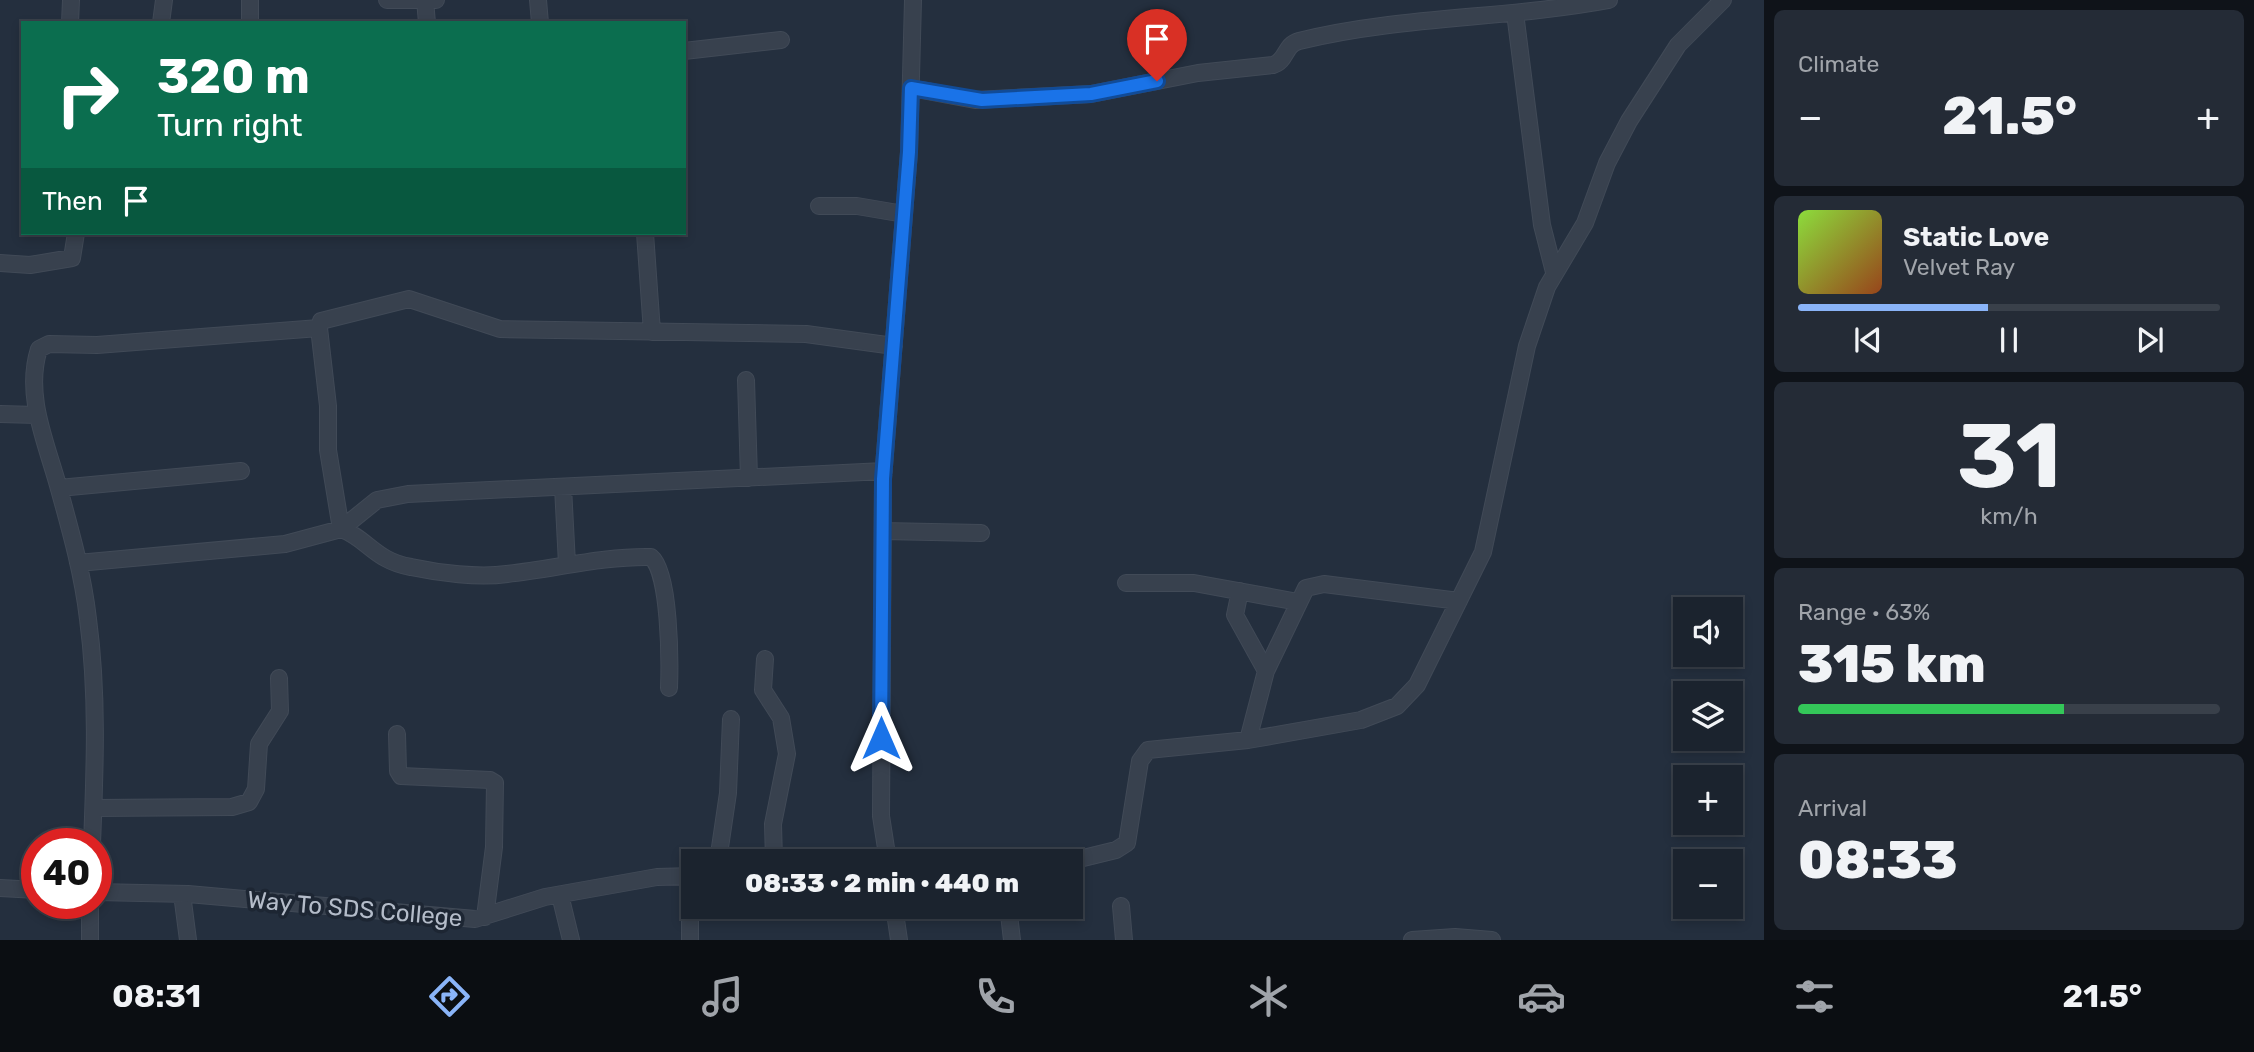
<!DOCTYPE html>
<html lang="en">
<head>
<meta charset="utf-8">
<style>
  :root { --surface:#1b232e; --page:#242b36; --text:#f1f3f6; --muted:#a0a4aa; --line:#39404a; --accent:#8ab4f8 }
  body { margin:0; font-family:Rubik,sans-serif; background:var(--page); color:var(--text); height:100vh; display:flex; flex-direction:column; font-size:26px; white-space:nowrap }
  * { box-sizing:border-box; margin:0 }
  p { font-size:23px; color:var(--muted) }
  .icon { flex:none; width:38px; height:38px; fill:none; stroke:currentColor; stroke-width:2; stroke-linecap:round; stroke-linejoin:round }
  .map { position:relative; flex:1; overflow:hidden }
  .sheet { display:flex; flex-direction:column; gap:10px; padding:10px; background:#0f1319; width:490px }
  .sheet>* { flex:none }
  .guide { position:absolute; left:21px; top:21px; width:665px; height:214px; border-radius:0px; box-shadow:0 4px 10px #0003,0 0 0 2px var(--line); background:#0b6e4f; color:#fff; overflow:hidden }
  .tools { position:absolute; left:1673px; top:597px; display:grid; gap:14px }
  .tools a { display:grid; place-items:center; width:70px; height:70px; border-radius:0px; background:var(--surface); box-shadow:0 4px 10px #0003,0 0 0 2px var(--line); font-size:35px }
  .speed { position:absolute; left:21px; top:828px; display:flex; gap:14px; font-size:35px; font-weight:700; text-align:center }
  .speed>* { display:grid; place-content:center; width:91px; height:91px; border-radius:50%; background:var(--surface); box-shadow:0 4px 10px #0003,0 0 0 2px var(--line); line-height:1 }
  .speed .limit { border:10px solid #d22; background:#fff; color:#111 }
  .pin { position:absolute; display:grid; place-items:center; width:60px; height:60px; color:#fff; margin:-72px -30px; border-radius:50% 50% 50% 0; rotate:-45deg; box-shadow:0 0 7px #0007 }
  .pin .icon { rotate:45deg }
  .me { position:absolute; width:77px; margin:-38px; rotate:0deg; stroke-linejoin:round; filter:drop-shadow(0 0 5px #0008) }
  .turn { display:flex; align-items:center; gap:24px; height:147px; padding:0 21px; font-size:32px }
  .turn .icon { width:91px; height:91px; stroke-width:2.5 }
  .turn b { display:block; font-size:49px; line-height:60px }
  .then { display:flex; align-items:center; height:66px; padding:0 21px; background:#0003; gap:14px; font-size:26px }
  .big { font-size:52px; font-weight:800; line-height:1.1 }
  .sheet .card { flex:1; display:flex; flex-direction:column; justify-content:center; gap:10px; min-width:0; padding:0 24px; border-radius:10px; background:var(--page) }
  .sheet .dial { align-items:center; gap:0 }
  .dial b { font-size:91px; line-height:1 }
  .song { display:flex; align-items:center; gap:21px }
  .cover { width:84px; height:84px; border-radius:10px; background:linear-gradient(135deg,hsl(90 70% 55%),hsl(20 70% 35%)) }
  .played { height:7px; border-radius:4px; background:linear-gradient(90deg,var(--accent) 45%,var(--line) 45%) }
  .keys { display:flex; justify-content:space-around; direction:ltr }
  .heat { display:flex; justify-content:space-between; align-items:center; font-size:38px; direction:ltr }
  .charge { height:10px; border-radius:5px; background:linear-gradient(90deg,#34c759 63%,var(--line) 0) }
  .trip { position:absolute; left:681px; top:849px; width:402px; height:70px; border-radius:0px; background:var(--surface); box-shadow:0 4px 10px #0003,0 0 0 2px var(--line); font-weight:800; line-height:70px; text-align:center }
  .menu { display:flex; height:112px; justify-content:space-around; align-items:center; background:#0b0e12; color:var(--muted) }
  .menu .icon { width:49px; height:49px }
  .menu .on { color:var(--accent) }
  .menu b { font-size:32px; color:var(--text) }
  main { display:flex; flex:1; min-height:0 }
  .map>svg:first-child { display:block }
</style>
</head>
<body>
<main>
<div class="map">
<svg width="1764" height="940" viewBox="0 0 1764 940">
  <rect width="100%" height="100%" fill="#242f3e"/>
  <g fill="none" stroke-linecap="round" stroke-linejoin="round">
    <g stroke="#414a57" stroke-width="18">
      <path id="minor" d="M387,0H436
        M425,0L427,23
        M538,0L540,23
        M1515,13L1542,225L1554,272
        M70,23L71,0
        M161,23L164,0
        M250,23V0
        M684,51L781,40
        M911,88L975,100L1091,94L1198,73L1273,65C1287,61 1284,45 1299,41C1400,16 1507,19 1609,0
        M819,206H857L904,214
        M645,233L652,332
        M0,263L30,265L72,258L76,233
        M746,380L749,478
        M0,414L37,415
        M563,487L567,564
        M59,488L241,471
        M341,529L328,450V406L319,328L321,321L409,299L500,329L806,334L894,346
        M341,529L377,500L408,494L884,471
        M883,531L981,533
        M78,563L285,544L341,529C367,538 375,561 411,567C439,573 478,578 507,574C555,569 602,556 651,557C670,572 670,662 669,688
        M1126,583H1194L1298,602
        M1240,591L1235,615L1266,671
        M765,659L763,690L781,718L787,754L773,824L774,861
        M397,734L398,771L401,776L490,780L495,783L494,847L485,917
        M1248,740L1266,671L1306,588L1324,584L1459,601
        M94,808L232,807L249,802L256,789L259,744L280,711L279,678
        M92,844C95,768 98,694 88,619C83,575 71,532 59,489C47,444 24,396 39,349L49,344L97,345L319,328
        M718,861L728,793L731,719
        M888,861L881,816L883,479L909,152L913,0
        M1071,861L1116,850L1127,843L1140,761L1148,750L1248,740L1361,720L1397,706L1417,685L1483,552L1527,346L1547,287L1585,223L1607,163L1629,121L1678,45L1723,0
        M690,876V940
        M0,888L37,890
        M96,892L188,894L475,919L545,897L657,877L693,876
        M182,894L188,940
        M560,895L571,940
        M894,906L899,940
        M1008,906L1012,940
        M1121,906L1124,940
        M90,940V903
        M1412,940L1455,937L1492,940"/>
    </g>
    <use href="#minor" stroke="#38414e" stroke-width="16"/>
  </g>
  <g fill="none" stroke-linecap="round" stroke-linejoin="round">
    <g stroke="#114b97" stroke-width="18">
      <path id="route" d="M881,738L883,479L909,152L911,88L982,100L1091,94L1157,81"/>
    </g>
    <use href="#route" stroke="#1a73e8" stroke-width="12"/>
  </g>
  <g text-anchor="middle" stroke-width="7" stroke-linejoin="round" paint-order="stroke">
    <g font-size="24" fill="#b4bcc9" stroke="#1d2633">
      <text transform="translate(355 909) rotate(5)" y="8">Way To SDS College</text>
    </g>
  </g>
</svg>
<div class="tools">
<a><svg class="icon" aria-label="sound" viewBox="0 0 24 24"><path d="M4 9h4l5-4v14l-5-4H4zM17 9q2 3 0 6"/></svg></a>
<a><svg class="icon" aria-label="layers" viewBox="0 0 24 24"><path d="M12 4l9 5-9 5-9-5zM3 14l9 5 9-5"/></svg></a>
<a>+</a>
<a>−</a>
</div>
<div class="speed"><div class="limit">40</div></div>
<div class="pin" style="left:1157px;top:81px;background:#d93025"><svg class="icon" aria-label="arrive" viewBox="0 0 24 24"><path d="M6 21V4h12l-3 4 3 4H6"/></svg></div>
<svg class="me" style="left:881px;top:738px" viewBox="-20 -20 40 40"><path d="M0-17L14 15 0 8-14 15z" fill="#1a73e8" stroke="#fff" stroke-width="4"/></svg>
<div class="trip">08:33 · 2 min · 440 m</div>
<div class="guide">
<div class="turn"><svg class="icon" aria-label="right" viewBox="0 0 24 24"><path d="M7 20v-9h11M14 6l5 5-5 5"/></svg><div><b>320 m</b>Turn right</div></div>
<div class="then">Then<svg class="icon" aria-label="arrive" viewBox="0 0 24 24"><path d="M6 21V4h12l-3 4 3 4H6"/></svg></div>
</div>
</div>
<section class="sheet">
<div class="card"><p>Climate</p>
<div class="heat"><a>−</a><b class="big">21.5°</b><a>+</a></div>
</div>
<div class="card">
<div class="song"><i class="cover"></i><div><b>Static Love</b><p>Velvet Ray</p></div></div>
<div class="played"></div>
<div class="keys"><svg class="icon" aria-label="previous" viewBox="0 0 24 24"><path d="M18 5L8 12l10 7zM5 5v14"/></svg><svg class="icon" aria-label="pause" viewBox="0 0 24 24"><path d="M8 5v14M16 5v14"/></svg><svg class="icon" aria-label="next" viewBox="0 0 24 24"><path d="M6 5l10 7-10 7zM19 5v14"/></svg></div>
</div>
<div class="card dial"><b>31</b><p>km/h</p></div>
<div class="card"><p>Range · 63%</p><b class="big">315 km</b><div class="charge"></div></div>
<div class="card"><p>Arrival</p><b class="big">08:33</b></div>
</section>
</main>
<nav class="menu">
<b>08:31</b>
<svg class="icon on" aria-label="directions" viewBox="0 0 24 24"><path d="M12 3l9 9-9 9-9-9zM9 14v-3h6M13 9l2 2-2 2"/></svg>
<svg class="icon" aria-label="music" viewBox="0 0 24 24"><path d="M9 18V5l10-2v13"/><circle cx="6" cy="18" r="3"/><circle cx="16" cy="16" r="3"/></svg>
<svg class="icon" aria-label="phone" viewBox="0 0 24 24"><path d="M5 4h4l2 5-3 2q2 4 5 5l2-3 5 2v4C11 20 4 13 5 4z"/></svg>
<svg class="icon" aria-label="climate" viewBox="0 0 24 24"><path d="M12 3v18M4 7l16 10M4 17L20 7"/></svg>
<svg class="icon" aria-label="car" viewBox="0 0 24 24"><path d="M5 17H2v-5l4-1 3-4h7l3 4 3 1v5h-3M9 17h6M6 11h13"/><circle cx="7" cy="17" r="2"/><circle cx="17" cy="17" r="2"/></svg>
<svg class="icon" aria-label="filters" viewBox="0 0 24 24"><path d="M4 7h16M4 17h16"/><circle cx="9" cy="7" r="2"/><circle cx="15" cy="17" r="2"/></svg>
<b>21.5°</b>
</nav>
</body>
</html>
